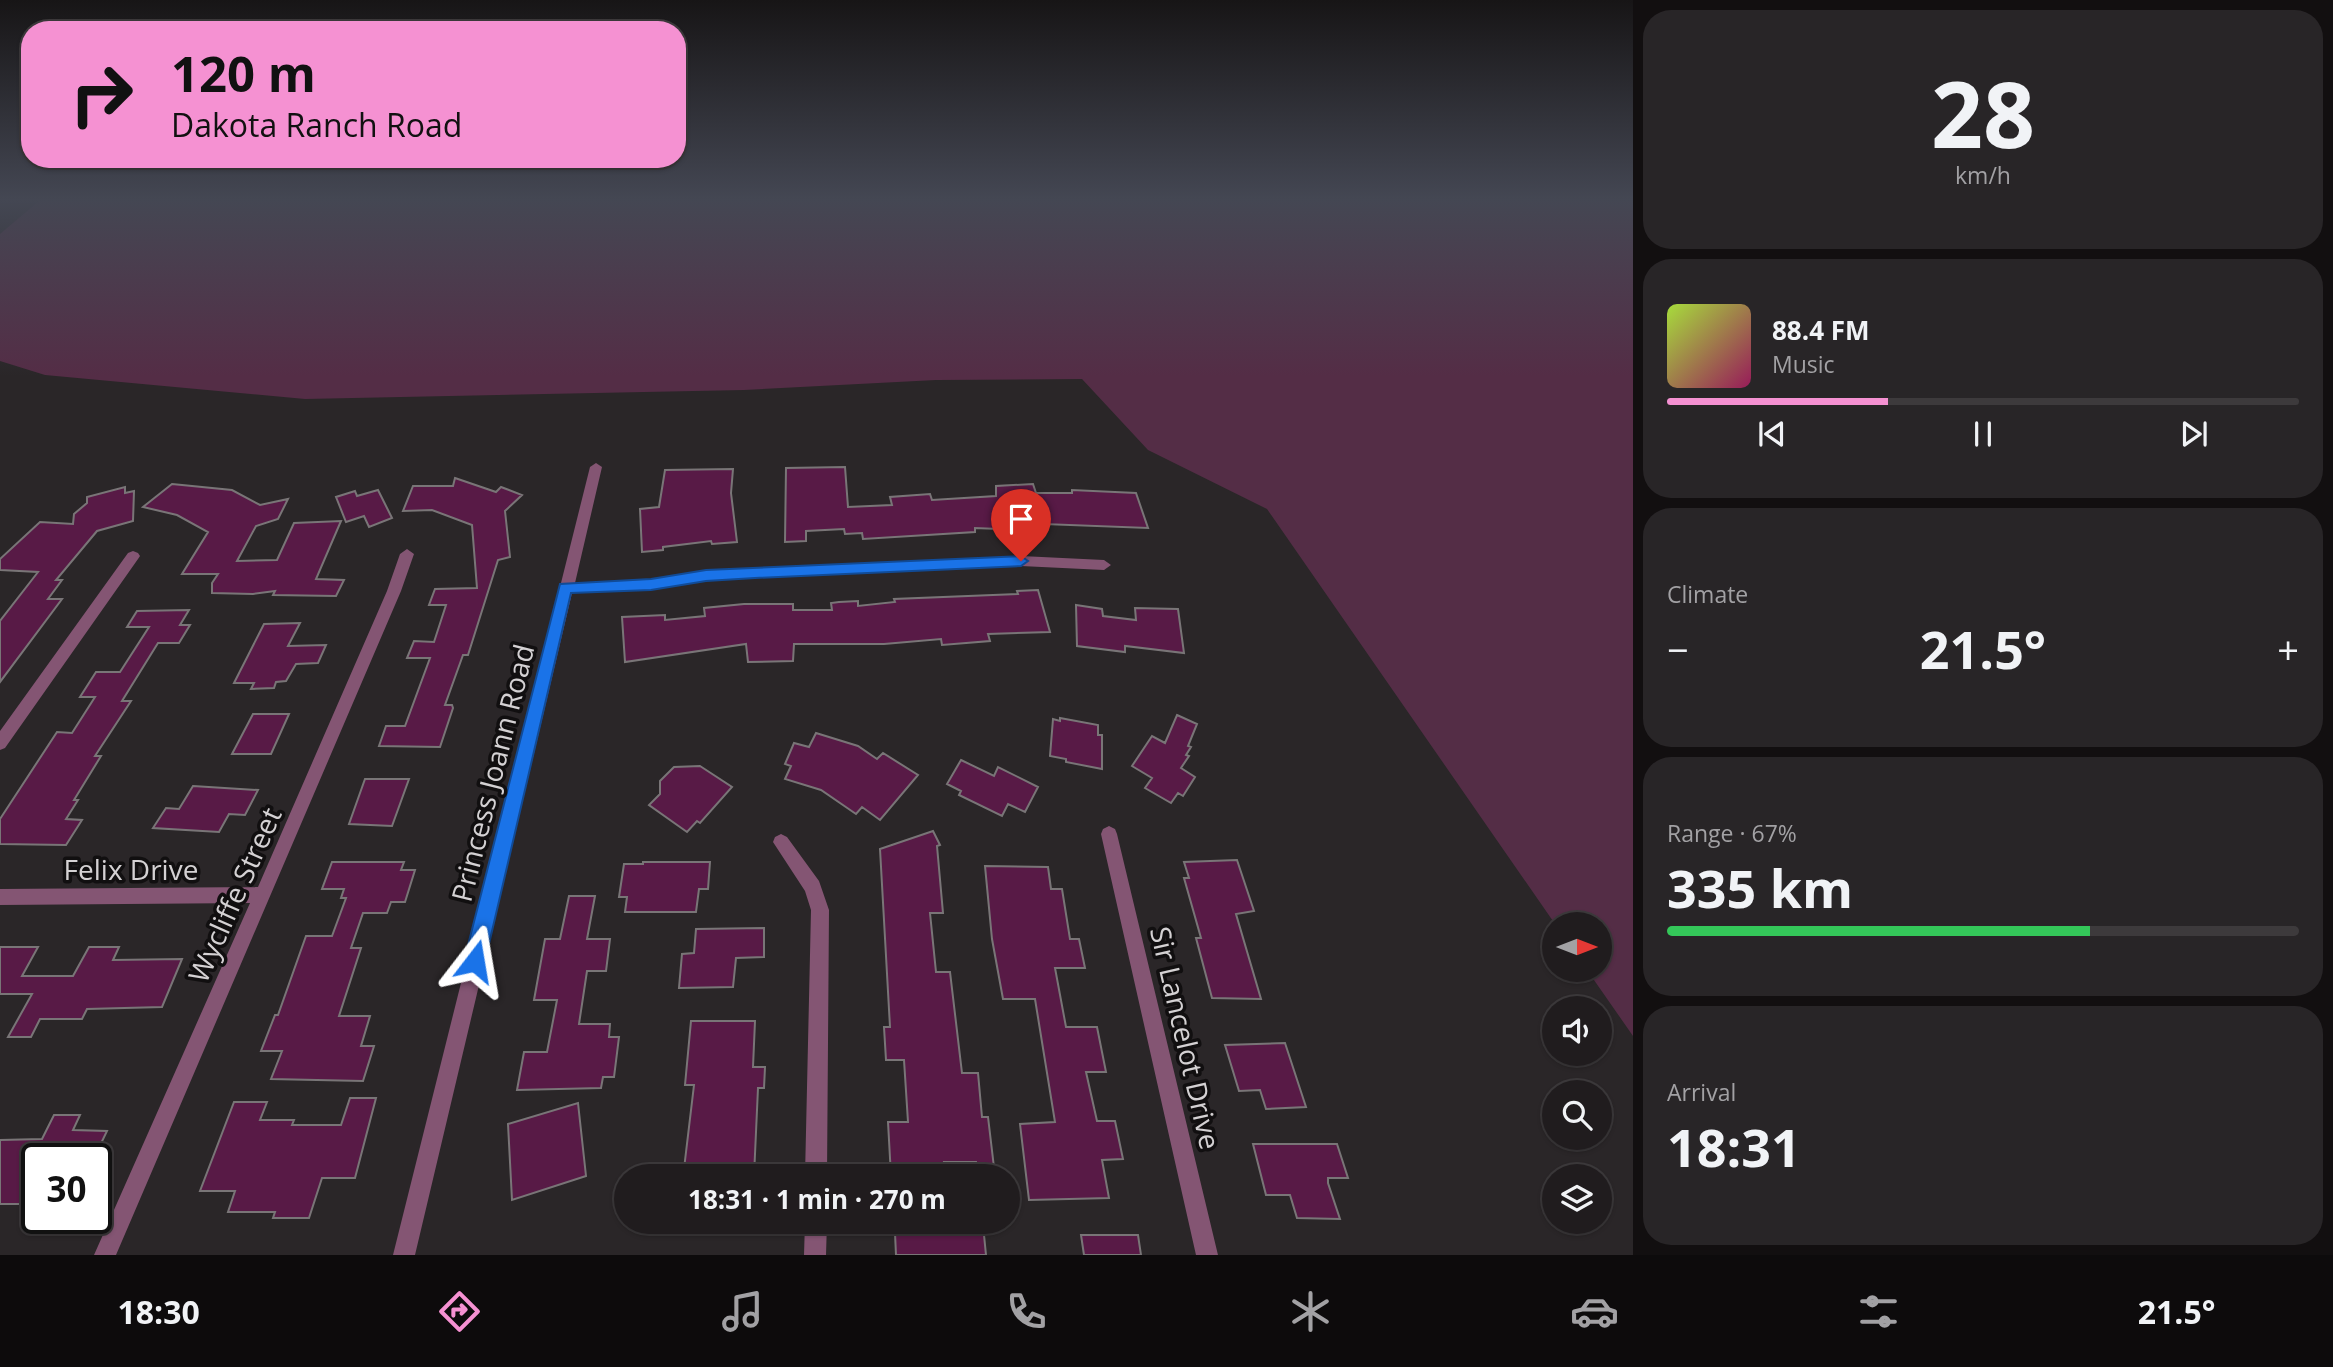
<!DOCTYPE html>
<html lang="en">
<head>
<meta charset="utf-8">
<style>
  :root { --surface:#201c1e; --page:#282527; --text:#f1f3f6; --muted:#a2a1a4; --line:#3d3a3c; --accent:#f591d2 }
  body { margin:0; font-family:"Open Sans",sans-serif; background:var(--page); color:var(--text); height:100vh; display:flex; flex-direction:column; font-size:26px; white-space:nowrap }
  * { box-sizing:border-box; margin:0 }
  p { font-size:23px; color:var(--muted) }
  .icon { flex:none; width:38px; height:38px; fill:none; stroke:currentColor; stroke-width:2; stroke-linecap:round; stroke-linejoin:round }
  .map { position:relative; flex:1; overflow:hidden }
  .drawer { display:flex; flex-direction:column; gap:10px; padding:10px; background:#120f10; width:700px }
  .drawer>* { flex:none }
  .top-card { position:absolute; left:21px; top:21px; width:665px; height:147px; border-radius:28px; box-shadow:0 2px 5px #0004,0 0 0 2px var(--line); background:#f591d2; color:#111; overflow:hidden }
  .needle { width:46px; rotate:90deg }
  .controls { position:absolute; left:1542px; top:912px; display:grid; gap:14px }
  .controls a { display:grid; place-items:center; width:70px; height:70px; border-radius:50%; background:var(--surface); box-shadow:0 2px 5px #0004,0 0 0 2px var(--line); font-size:35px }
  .speed { position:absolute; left:21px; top:1143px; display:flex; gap:14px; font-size:35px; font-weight:700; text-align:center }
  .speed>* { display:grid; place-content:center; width:91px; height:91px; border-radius:50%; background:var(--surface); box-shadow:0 2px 5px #0004,0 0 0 2px var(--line); line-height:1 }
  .speed .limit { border:4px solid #111; border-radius:10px; background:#fff; color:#111 }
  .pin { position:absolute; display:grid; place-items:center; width:60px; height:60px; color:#fff; margin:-72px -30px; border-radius:50% 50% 50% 0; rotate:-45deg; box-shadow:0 0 7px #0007 }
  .pin .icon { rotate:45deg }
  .me { position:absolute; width:77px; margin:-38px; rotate:14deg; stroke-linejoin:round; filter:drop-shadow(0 0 5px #0008) }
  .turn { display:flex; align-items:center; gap:24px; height:147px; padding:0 35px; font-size:32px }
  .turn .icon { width:91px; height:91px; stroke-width:2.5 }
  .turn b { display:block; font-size:49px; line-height:60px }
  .big { font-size:52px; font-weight:700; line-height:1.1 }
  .drawer .widget { flex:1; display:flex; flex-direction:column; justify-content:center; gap:10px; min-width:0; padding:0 24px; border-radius:28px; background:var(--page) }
  .drawer .dial { align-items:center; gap:0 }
  .dial b { font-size:91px; line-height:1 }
  .song { display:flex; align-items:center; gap:21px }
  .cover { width:84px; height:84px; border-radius:10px; background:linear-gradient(135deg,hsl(80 70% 55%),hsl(330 70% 35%)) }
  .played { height:7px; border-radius:4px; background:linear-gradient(90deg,var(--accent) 35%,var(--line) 35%) }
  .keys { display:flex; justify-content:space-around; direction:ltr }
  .heat { display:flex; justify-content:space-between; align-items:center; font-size:38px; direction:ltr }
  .charge { height:10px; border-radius:5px; background:linear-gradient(90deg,#34c759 67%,var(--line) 0) }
  .trip { position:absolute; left:614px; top:1164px; width:406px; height:70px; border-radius:35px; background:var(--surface); box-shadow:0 2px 5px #0004,0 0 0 2px var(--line); font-weight:700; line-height:70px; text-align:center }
  .menu { display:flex; height:112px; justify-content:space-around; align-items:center; background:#0d0b0c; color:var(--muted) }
  .menu .icon { width:49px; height:49px }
  .menu .active { color:var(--accent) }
  .menu b { font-size:32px; color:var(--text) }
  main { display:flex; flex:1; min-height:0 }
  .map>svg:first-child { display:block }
</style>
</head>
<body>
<main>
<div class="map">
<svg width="1633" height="1255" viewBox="0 0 1633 1255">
  <rect width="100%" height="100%" fill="#2a2628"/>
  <path fill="#542d46" d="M39,201H1633V1036L1587,970H1600V924H1555L1267,509L1148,450L1082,379L936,380L744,390L305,399L45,375L0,361V234Z"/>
  <path fill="#581a46" stroke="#797577" stroke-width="2" d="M845,467L848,507L892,505L890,497L930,494L932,500L996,496V486L1033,484L1036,493H1072V490L1136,493L1148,528L1044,524L1045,531L975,528V532L863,539L862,533L845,534L844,529L806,531V541L785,542L786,468Z
    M733,469L731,493L737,542L712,544L711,541L663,547V550L642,552L640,509L659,507L665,470Z
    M455,478L496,492L501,487L522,495L505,511L510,557L498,560L468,655H463L445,705H452L453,708L440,747L379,746L386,726H405L430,658H407L414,641L434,642L446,605H429L435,589L477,588L472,525L432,510L403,511L413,486H453Z
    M172,484L232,490L260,505L288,499L278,519L256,526L237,561L277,560L294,523L341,521L316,579L344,580L336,596L273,595L275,591L253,594L212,593V583L218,574H182L208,532L177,515L143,507Z
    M125,487V493L134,491L133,521L97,531L56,580H62L48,599H62L0,682V621L38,572L0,570V559L40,522L73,524L74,514L87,503V497Z
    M378,490L392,518L369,527L364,516L346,522L336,497L355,491L357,496Z
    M1038,590L1050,632L988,634L990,641L942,645L941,639L884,644H794L793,661L748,662L746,644L625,662L622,617L665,615V620L705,616L704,608L744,604H793V610H832L831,603L839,602L858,601V606L895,602L894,599L1018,594L1017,591Z
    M1076,605L1102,609L1103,616L1136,620L1135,608L1178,609L1184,653L1125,646V652L1077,646Z
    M189,610L180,625H190L179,643H158L122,701H131L95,756H101L74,800H78L66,819L82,820L66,845L0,844V819L57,732L72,733L95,697H80L96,672H120L149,627H127L137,611Z
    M300,623L288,646L326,645L318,663L296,664L286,681L276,682L274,688L251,689L254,683H234L264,624Z
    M253,714H289L271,754H232Z
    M1177,715L1197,724L1188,746L1191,747L1186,755L1189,756L1181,768L1195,777L1183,796L1178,793L1171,803L1145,788L1152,778L1132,766L1152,736L1165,743Z
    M1060,718L1098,725V735H1102V769L1066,762V759L1050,756L1053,719L1060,721Z
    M816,733L858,746L877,759L883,753L918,775L880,820L862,807L856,814L821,790L785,779L791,766L785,764L794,743L809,747Z
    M961,760L994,776L998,767L1038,787L1025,812L1008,804L1002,816L959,795L961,791L947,784Z
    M700,766L732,787L700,823L697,821L687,832L649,805L660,794V781L674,767Z
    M365,779H409L392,826L349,824Z
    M193,786L258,790L245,815L229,814L219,832L153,828L166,808L179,809Z
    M933,831L940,845L937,846L943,913H930L936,972H950L962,1073H978L982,1117H988L995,1176H978L976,1162H944L946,1176H891L888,1122H908L904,1060H886L884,1027H890L880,849Z
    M1237,860L1254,911L1236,914L1261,999L1212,998L1196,938H1201L1184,878H1189L1184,862Z
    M332,862H404L401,870H415L405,902H391L387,913H363L351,948H361L339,1016H370L361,1046H374L363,1081L271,1079L282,1051H261L275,1015H278L306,936H332L346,898H341L344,889H322Z
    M643,862H710L708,889H699L696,912H625L627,897H619L624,864H643Z
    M985,866L1048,867L1051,889H1062L1070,939H1079L1085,968H1055L1066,1027H1097L1106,1072H1086L1097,1121H1115L1123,1159L1102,1160L1109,1198L1029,1200L1020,1124L1055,1122L1035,999H1003L992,939Z
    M569,896H595L587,939H610L606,971H587L579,1024H610L609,1037H619L614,1077H603L601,1088L517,1090L524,1052H547L557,1000H534L545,939H560Z
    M764,928V957L736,958L733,987L679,988L682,954L694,953L696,929Z
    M0,947H38L22,976H73L89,947H119L113,960L182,959L162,1007L87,1009L82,1019H40L31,1037H8L32,994H0Z
    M691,1021H755L753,1067H765L764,1088H758L754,1176H699V1169H684L694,1085H685Z
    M1285,1043L1306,1107L1266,1109L1260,1090L1239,1091L1225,1045Z
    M350,1098H376L355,1178H322L309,1218H273L275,1212H228L235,1191H200L234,1102H267L260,1120H294L292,1125H341Z
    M578,1103L586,1176L512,1200L508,1124Z
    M54,1115H80L73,1130L107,1131L94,1158H37V1204H0V1140L42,1139Z
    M1253,1144H1337L1348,1178H1328V1183L1340,1219L1297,1218L1290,1195H1266Z
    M895,1233L984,1235L986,1255H896Z
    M1081,1235H1138L1141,1255H1084Z"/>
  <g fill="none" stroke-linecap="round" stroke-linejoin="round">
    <path fill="#845573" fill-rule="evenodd" d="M596,463L602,467L575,583L651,579L706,570L1021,556L1104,560L1111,565L1104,570L1021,566L706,580L651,589L572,593L415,1255H393L590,467Z
      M407,549L414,554L401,591L116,1255H94L250,903L0,905V889L258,887L387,591L400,554Z
      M133,551L138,553L140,556L138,559L5,748L0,750V731L128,553Z
      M1109,826L1115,829L1117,834L1218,1255H1196L1101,834L1103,829Z
      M781,834L787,837L819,881L829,910L827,1176H805L811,910L805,891L773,842L775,837Z
      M805,1222H827L826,1255H804Z"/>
  </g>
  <linearGradient id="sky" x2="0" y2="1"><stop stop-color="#171516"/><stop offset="0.53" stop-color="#444753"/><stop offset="1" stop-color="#444753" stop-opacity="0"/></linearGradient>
  <rect width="1633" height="376" fill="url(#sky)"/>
  <path fill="#1a73e8" stroke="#114b97" stroke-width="2" d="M1021,556L1028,561L1021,566L755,578L706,581L651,590L571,593L485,961L482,969L475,972L467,969L464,961L560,584L651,579L706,570Z"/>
  <g text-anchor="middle" stroke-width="7" stroke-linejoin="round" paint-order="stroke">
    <g font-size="28" fill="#d4d1d3" stroke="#110f10">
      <text transform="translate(493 773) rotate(-76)" y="10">Princess Joann Road</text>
      <text x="131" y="880">Felix Drive</text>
      <text transform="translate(235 895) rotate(-66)" y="10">Wycliffe Street</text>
      <text transform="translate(1185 1038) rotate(77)" y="10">Sir Lancelot Drive</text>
    </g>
  </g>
</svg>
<div class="controls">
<a><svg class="needle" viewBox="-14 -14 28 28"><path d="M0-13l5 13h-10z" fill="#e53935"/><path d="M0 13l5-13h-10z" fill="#a2a1a4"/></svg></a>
<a><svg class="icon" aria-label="sound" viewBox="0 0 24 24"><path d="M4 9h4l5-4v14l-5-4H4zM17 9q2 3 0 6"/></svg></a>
<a><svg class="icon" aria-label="search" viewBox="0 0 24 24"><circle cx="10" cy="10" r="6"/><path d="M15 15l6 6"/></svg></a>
<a><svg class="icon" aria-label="layers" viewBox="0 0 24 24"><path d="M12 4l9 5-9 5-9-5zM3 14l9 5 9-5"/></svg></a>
</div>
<div class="speed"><div class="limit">30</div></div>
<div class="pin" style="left:1021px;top:561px;background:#d93025"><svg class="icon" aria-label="arrive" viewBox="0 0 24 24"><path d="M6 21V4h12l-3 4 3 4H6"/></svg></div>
<svg class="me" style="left:475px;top:961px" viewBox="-20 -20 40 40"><path d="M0-17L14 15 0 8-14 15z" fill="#1a73e8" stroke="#fff" stroke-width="4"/></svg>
<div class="trip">18:31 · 1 min · 270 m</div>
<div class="top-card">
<div class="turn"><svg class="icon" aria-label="right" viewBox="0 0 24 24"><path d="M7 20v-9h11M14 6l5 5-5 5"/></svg><div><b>120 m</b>Dakota Ranch Road</div></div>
</div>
</div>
<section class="drawer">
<div class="widget dial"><b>28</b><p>km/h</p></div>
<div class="widget">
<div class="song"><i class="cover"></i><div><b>88.4 FM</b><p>Music</p></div></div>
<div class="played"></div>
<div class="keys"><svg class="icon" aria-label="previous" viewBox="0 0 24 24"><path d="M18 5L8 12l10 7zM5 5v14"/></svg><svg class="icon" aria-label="pause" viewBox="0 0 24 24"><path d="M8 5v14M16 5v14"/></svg><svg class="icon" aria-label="next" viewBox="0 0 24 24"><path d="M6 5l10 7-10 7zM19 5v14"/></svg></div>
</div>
<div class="widget"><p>Climate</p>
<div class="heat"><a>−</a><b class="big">21.5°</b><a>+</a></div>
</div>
<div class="widget"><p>Range · 67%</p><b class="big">335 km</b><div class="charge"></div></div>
<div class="widget"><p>Arrival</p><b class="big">18:31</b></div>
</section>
</main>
<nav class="menu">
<b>18:30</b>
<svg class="icon active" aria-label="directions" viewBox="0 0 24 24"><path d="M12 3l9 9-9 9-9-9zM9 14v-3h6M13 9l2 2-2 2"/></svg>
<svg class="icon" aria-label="music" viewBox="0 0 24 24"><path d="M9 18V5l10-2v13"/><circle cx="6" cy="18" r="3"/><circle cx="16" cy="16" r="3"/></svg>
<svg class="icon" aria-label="phone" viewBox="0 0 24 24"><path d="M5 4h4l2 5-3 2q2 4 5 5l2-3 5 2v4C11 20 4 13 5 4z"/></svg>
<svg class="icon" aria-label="climate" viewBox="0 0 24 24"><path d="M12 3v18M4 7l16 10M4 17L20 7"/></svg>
<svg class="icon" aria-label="car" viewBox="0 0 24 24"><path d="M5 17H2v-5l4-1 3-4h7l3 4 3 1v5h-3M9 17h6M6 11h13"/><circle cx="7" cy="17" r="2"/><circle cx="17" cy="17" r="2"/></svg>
<svg class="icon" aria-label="filters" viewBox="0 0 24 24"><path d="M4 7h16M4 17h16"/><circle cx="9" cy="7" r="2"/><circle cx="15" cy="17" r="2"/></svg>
<b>21.5°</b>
</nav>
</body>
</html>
